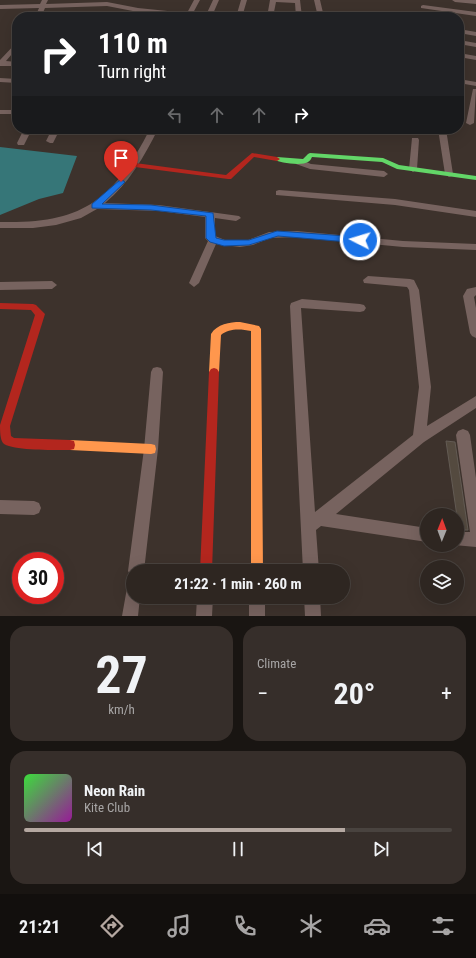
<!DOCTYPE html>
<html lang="en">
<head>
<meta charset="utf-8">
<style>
  :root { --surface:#2e2621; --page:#362e2a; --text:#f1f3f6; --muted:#a7a5a5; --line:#49433f; --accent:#b5a8a1 }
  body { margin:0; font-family:"Roboto Condensed",sans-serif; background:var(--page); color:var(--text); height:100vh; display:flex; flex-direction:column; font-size:15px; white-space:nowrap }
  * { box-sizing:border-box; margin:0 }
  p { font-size:13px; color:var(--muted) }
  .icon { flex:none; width:22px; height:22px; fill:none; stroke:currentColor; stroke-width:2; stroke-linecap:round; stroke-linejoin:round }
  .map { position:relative; height:616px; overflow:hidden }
  .sheet { display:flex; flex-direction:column; gap:10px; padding:10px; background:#191512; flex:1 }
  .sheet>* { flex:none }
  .hud { position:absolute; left:12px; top:12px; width:452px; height:122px; border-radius:16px; box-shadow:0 4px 16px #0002,0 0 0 1px var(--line); background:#202124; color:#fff; overflow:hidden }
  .needle { width:26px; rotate:1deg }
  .controls { position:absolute; left:420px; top:508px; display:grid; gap:8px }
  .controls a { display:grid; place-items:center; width:44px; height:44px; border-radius:50%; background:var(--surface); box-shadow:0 4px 16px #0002,0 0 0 1px var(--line); font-size:20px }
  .speed { position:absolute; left:12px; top:552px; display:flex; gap:8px; font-size:20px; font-weight:700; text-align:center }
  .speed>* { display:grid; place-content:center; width:52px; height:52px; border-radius:50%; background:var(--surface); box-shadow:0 4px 16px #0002,0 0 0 1px var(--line); line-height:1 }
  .speed .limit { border:6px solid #d22; background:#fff; color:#111 }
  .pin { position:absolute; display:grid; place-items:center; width:34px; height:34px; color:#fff; margin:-41px -17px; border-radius:50% 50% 50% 0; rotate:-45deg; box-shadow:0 0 4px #0007 }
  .pin .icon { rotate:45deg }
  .me { position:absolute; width:44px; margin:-22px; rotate:275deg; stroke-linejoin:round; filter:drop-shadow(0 0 3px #0008) }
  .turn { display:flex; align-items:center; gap:14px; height:84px; padding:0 20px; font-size:18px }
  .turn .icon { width:52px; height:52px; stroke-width:2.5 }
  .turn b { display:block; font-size:28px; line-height:34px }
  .lanes { display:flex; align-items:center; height:38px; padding:0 20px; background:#0003; justify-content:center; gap:20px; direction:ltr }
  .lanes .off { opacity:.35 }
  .big { font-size:30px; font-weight:700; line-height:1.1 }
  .sheet .tile { flex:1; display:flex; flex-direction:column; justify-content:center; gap:6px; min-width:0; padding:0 14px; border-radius:16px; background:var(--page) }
  .sheet .dial { align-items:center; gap:0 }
  .dial b { font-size:52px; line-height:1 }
  .song { display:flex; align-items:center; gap:12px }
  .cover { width:48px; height:48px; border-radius:6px; background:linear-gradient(135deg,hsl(120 70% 55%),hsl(300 70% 35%)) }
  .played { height:4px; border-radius:2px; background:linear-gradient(90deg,var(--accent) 75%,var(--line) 75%) }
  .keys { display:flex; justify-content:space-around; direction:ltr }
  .heat { display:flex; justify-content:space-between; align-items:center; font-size:22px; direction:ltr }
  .sheet .tiles { flex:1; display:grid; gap:10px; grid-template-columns:1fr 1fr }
  .tile:last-child { grid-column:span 2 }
  .trip { position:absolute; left:126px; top:564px; width:224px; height:40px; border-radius:20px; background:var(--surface); box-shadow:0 4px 16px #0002,0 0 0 1px var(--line); font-weight:700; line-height:40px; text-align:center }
  .tab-bar { display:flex; height:64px; justify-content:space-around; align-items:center; background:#120f0d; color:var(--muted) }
  .tab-bar .icon { width:28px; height:28px }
  .tab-bar .selected { color:var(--accent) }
  .tab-bar b { font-size:18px; color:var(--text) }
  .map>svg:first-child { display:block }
</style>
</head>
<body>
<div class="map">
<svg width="476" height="616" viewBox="0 0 476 616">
  <rect width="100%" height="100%" fill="#3d322c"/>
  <path fill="#367678" d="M0,147L77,156L63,193L39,199L0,215Z"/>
  <path fill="#544a3f" stroke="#635b54" d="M446,441L455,442L468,530H459Z"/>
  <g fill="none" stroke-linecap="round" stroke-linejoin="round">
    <path fill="#77635f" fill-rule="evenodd" d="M42,0H48L46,4L107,2L138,8L187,13L194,0H200L193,13L206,15L213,0H219L212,16L213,17H191L138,12L107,6L45,8L41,17H35L39,8L0,9V5L40,4Z
      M241,0H247L242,17H236Z
      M270,0H300L302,17H296L295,3L276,2L273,17H267Z
      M314,0H320L324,17H318Z
      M452,0H476V4L455,2Z
      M423,5L476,12V16L421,8V6Z
      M459,29L476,32V36L459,33Z
      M459,40L476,43V47L459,44Z
      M17,42V48L6,61L17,62V66H0V60Z
      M459,53L476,56V60L459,57Z
      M0,78L17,79V83L0,82Z
      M459,79L476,82V86L459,83Z
      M473,89H476L474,123L470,125L466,123Z
      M0,110H17V114H0Z
      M24,129H32L24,145H18L17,143Z
      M52,129H60L53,143H50L46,141Z
      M150,129H158C144,157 129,183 105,203L159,205L239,216L241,218L236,221L215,218V236L225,240L240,241L248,240L269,232L297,231L403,241L476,244V250L403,247L297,237L270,238L253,245L240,247L216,244L199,283L194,287L189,283L208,241L205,238V217L159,211L97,209L81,218L56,225L33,228H0V222C82,224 113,201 150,129Z
      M438,129H446L453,174L452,176L449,177L445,174Z
      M412,138H418L419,140L417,169L413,172L409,169Z
      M299,159L311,164L384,171L388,174L384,177L310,169L296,164L295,162Z
      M279,190L395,199L476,211V217L395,205L276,195V191Z
      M368,276L410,279L414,280L419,290L431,387L427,426L476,396V408L424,442L336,514L427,528V542L321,526L316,530L319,571H303L290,306L291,303L302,299L360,304L364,305L366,308L364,311L360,312L301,308L315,512L413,435L419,387L409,290L407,287L364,283L363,280Z
      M52,281L57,285L52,289L0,290V282Z
      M476,287V295L474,297L476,308V338L472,336L470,333L463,296L467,289Z
      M157,367L161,368L163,372L158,449L144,571H133V577L131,576L128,571L144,449L151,372L153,368Z
      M463,429L468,431L470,435L476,478V547L454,545H457V532H470L456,435L458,431Z
      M0,500L34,501L39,503L41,508L39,513L34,515L0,514Z
      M133,586V597H140L138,616H122L127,588Z
      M197,597H213L212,616H196Z
      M249,597H265V616H249Z
      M304,597H320L321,616H305Z"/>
    <path fill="#63d668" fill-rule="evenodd" d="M310,153L383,158L399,165L476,176V180L397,169L382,162L312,157C311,159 310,161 308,162C302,166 278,163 274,159L277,157L303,159L308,154Z"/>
    <path fill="#ff974d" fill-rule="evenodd" d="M240,322L259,326L261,329L263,571H251V331C241,329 229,328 221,335L219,372L217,375L214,376L211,375L209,372L211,334C217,324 230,322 240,322Z
      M70,440L151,444L155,445L156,449L155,453L151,454L70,450L66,449L65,445L66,441Z"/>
    <path fill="#b3261e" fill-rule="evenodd" d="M252,153L277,157L280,159L277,161L254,157L231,179H228L135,167L131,165L135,163L226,175Z
      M0,303L33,304L36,305L45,314L10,426L11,436L14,438L70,440L74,441L75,445L74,449L70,450C57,450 11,451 3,443C0,439 0,430 0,425L35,315L31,310L0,309Z
      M214,368L217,369L219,372L212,571H200L209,372L211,369Z"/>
  </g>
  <path fill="#1a73e8" stroke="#114b97" d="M121,179L125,182L124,183L102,204L151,205L213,213L216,238L224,240H249L277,231L360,237L364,240L360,243L278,236L249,245L224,246L210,242L206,238V216L151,210L92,208V204Z"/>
</svg>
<div class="controls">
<a><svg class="needle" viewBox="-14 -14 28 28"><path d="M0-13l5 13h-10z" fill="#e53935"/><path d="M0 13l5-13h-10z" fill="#a7a5a5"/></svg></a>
<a><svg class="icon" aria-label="layers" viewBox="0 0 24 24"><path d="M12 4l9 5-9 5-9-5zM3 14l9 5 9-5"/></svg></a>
</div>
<div class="speed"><div class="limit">30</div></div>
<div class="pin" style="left:121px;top:182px;background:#d93025"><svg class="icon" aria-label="arrive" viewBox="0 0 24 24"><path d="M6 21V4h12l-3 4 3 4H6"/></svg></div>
<svg class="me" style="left:360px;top:240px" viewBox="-20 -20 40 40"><circle r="17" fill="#1a73e8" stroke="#fff" stroke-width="3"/><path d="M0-11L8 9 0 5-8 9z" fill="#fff"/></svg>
<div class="trip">21:22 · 1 min · 260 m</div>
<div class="hud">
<div class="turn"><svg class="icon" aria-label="right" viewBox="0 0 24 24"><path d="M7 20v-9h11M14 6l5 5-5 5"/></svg><div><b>110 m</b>Turn right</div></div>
<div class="lanes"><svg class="icon off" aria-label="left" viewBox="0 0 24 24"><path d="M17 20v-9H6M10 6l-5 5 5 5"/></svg><svg class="icon off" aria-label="ahead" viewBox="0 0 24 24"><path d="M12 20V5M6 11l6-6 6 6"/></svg><svg class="icon off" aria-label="ahead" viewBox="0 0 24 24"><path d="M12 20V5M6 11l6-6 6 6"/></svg><svg class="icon" aria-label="right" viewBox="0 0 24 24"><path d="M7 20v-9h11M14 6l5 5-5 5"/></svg></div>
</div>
</div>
<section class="sheet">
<div class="tiles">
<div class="tile dial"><b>27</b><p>km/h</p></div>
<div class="tile"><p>Climate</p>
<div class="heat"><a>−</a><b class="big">20°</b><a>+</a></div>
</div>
<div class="tile">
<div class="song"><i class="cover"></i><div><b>Neon Rain</b><p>Kite Club</p></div></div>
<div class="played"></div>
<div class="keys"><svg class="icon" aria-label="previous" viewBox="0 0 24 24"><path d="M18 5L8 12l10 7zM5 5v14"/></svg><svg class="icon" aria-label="pause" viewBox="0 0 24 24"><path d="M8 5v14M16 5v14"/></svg><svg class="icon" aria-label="next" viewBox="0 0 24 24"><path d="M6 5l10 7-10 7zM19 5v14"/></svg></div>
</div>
</div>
</section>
<nav class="tab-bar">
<b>21:21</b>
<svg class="icon selected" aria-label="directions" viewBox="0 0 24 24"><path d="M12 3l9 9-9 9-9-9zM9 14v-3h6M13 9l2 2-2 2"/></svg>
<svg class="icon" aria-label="music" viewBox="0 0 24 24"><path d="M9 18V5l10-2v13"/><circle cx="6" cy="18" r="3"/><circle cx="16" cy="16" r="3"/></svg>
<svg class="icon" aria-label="phone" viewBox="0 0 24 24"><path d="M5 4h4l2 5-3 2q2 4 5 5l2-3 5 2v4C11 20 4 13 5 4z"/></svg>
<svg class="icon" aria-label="climate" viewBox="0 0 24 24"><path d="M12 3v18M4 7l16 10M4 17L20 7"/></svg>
<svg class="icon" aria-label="car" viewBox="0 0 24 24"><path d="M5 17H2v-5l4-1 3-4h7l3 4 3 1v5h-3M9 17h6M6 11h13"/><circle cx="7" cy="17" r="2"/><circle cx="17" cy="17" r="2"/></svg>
<svg class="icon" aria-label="filters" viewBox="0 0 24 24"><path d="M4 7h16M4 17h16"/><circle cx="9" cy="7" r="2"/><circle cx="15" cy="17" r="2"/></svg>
</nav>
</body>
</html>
